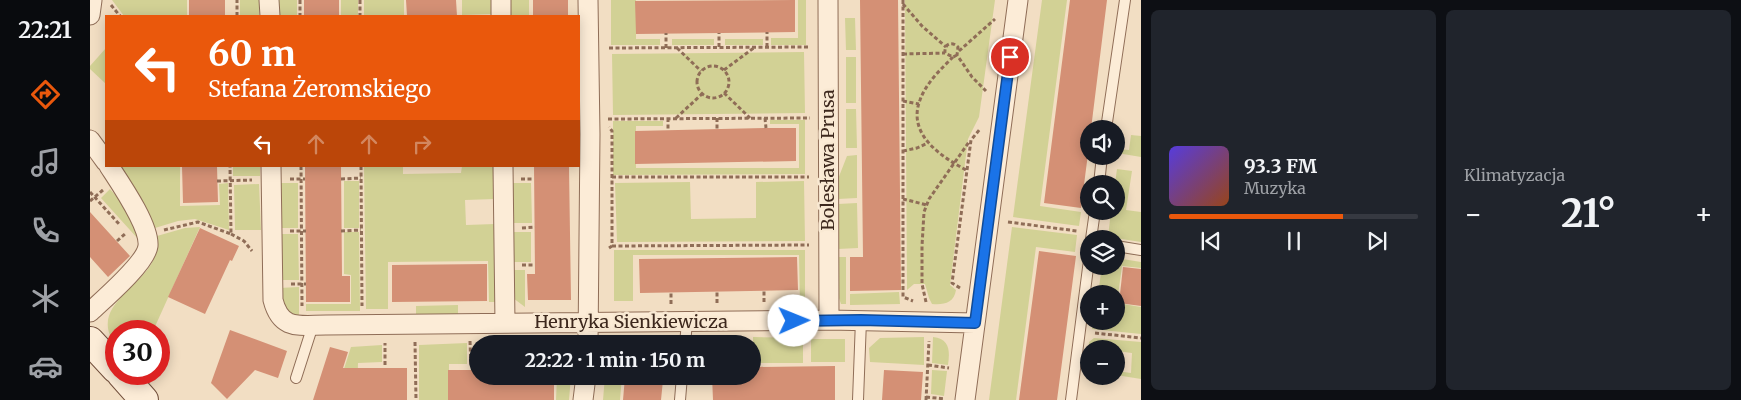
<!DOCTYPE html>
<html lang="pl">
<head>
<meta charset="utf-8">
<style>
  :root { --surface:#171b24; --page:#20242c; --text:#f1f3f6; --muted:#9ea1a6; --line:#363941; --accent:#ea580c }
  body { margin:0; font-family:Merriweather,serif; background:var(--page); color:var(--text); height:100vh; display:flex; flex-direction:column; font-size:19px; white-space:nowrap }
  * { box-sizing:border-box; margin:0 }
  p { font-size:16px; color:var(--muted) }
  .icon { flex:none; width:28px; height:28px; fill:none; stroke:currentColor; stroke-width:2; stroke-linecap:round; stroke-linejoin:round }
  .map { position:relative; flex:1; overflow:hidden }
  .panel { display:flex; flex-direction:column; gap:10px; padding:10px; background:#0d0f14; width:600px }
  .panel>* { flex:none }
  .hud { position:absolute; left:15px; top:15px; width:475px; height:152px; border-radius:0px; box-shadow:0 2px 12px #0003; background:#ea580c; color:#fff; overflow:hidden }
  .buttons { position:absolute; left:990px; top:120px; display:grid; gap:10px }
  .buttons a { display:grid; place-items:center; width:45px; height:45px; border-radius:50%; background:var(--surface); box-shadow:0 2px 12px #0003; font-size:25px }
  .speed { position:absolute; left:15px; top:320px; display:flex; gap:10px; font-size:25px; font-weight:700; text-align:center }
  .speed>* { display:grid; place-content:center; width:65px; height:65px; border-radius:50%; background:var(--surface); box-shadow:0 2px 12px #0003; line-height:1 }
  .speed .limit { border:8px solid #d22; background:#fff; color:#111 }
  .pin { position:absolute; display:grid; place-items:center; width:42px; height:42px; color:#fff; margin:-21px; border:2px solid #fff; border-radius:50%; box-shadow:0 1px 5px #0007 }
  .me { position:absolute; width:55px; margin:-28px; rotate:89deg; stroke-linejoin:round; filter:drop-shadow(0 0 4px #0008) }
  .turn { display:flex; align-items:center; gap:18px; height:105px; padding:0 20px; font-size:22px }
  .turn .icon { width:65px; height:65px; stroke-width:2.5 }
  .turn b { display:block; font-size:35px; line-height:42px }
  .lanes { display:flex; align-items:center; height:48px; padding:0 20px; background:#0003; justify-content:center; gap:25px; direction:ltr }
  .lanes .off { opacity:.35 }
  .big { font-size:38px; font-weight:700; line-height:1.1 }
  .panel .tile { flex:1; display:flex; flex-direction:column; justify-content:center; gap:8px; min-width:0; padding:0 18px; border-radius:8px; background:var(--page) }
  .song { display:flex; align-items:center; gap:15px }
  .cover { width:60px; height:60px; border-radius:8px; background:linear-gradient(135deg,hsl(250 70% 55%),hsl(20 70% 35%)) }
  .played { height:5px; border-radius:2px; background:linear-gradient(90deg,var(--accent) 70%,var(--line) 70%) }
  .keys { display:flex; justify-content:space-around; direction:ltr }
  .heat { display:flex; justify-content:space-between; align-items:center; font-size:28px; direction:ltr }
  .panel .tiles { flex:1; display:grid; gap:10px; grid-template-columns:repeat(2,1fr) }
  .trip { position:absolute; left:379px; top:335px; width:292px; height:50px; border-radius:25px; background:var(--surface); box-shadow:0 2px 12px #0003; font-weight:700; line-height:50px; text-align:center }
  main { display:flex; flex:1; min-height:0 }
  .tab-bar { display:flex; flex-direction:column; width:90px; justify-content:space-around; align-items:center; background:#090b0e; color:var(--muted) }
  .tab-bar .icon { width:35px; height:35px }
  .tab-bar .current { color:var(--accent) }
  .tab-bar b { font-size:22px; color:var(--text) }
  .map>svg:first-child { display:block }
</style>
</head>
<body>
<main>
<nav class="tab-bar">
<b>22:21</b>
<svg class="icon current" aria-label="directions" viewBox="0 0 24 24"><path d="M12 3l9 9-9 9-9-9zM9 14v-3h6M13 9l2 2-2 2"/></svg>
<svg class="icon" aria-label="music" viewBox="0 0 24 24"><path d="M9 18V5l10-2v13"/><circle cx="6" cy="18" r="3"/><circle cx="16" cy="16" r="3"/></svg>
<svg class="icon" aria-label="phone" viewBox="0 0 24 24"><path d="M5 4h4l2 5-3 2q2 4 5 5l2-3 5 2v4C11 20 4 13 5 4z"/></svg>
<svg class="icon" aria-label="climate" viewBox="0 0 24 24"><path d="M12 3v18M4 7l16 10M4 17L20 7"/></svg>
<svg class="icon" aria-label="car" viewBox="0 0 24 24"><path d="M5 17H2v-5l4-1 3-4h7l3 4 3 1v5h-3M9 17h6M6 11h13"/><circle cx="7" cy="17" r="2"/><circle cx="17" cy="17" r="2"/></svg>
</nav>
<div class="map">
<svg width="1051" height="400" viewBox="0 0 1051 400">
  <rect width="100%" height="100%" fill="#f2dec3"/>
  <path fill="#d2d195" d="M22,0H97V16H34Z
    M150,0H169V16H150Z
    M187,0H207V16H187Z
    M251,0H268V16H251Z
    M274,0H314V16H274Z
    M372,0H404V14L372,15Z
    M421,0H439V16H421Z
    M521,0H546V39H570V45H521Z
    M708,0H716V45H681V38H708Z
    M815,0H905L889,117L878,139L860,285L866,290C864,303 854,305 842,304L839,298L835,284H824L817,290Z
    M952,0H977L950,206L991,212L989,226L923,217Z
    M755,18H765L766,50H756Z
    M582,39H624V45H582Z
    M635,39H673V45H635Z
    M16,48V84L0,69V66Z
    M714,52L715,113L523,115L522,54Z
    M756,57H766V103H756Z
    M756,109H766L767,148H756Z
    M680,120H715V174L523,175V121H573V126H546V168H709V124H680Z
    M1041,135L1051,136V157L1027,153L1028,149L1039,150Z
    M767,155V198L748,199V179L757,156Z
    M30,166H90V206L130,205L129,184L138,183L139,230L105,219L88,221L65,228Z
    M143,166H170V176H143Z
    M274,166H313V174L371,173L372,166H405V199L375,200L376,225L405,224V302H399L398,261L298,262V309H276Z
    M1027,169L1042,171L1036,210L1051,212V242L1018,237L1021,211H1026L1025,184Z
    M254,181H269V228H254Z
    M714,181L715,241L527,242L525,183L600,182L601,219L666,218V182Z
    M189,183H208V228H189Z
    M421,183H441L442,223H422Z
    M169,184L171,230H145L144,185Z
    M20,189L37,208L51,237L49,240L11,198Z
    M767,203L768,248L748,249V204Z
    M110,227L63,331H26V346C0,310 42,293 60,266C66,257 67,247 67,236L95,228Z
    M922,227L987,235L985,252L946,247L926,400H899Z
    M254,232H269L270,311H216V304H261V275L254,274Z
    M423,232H441V262H423Z
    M189,234H208L209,280H189Z
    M524,250H715V306H710L709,255H543V301H524Z
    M747,257H756V304H751L748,295Z
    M1026,258L1051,262V268L1032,266L1027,303L1051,307V334L1002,329L1003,321H1026V294H1008L1012,266H1026Z
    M423,270H435V307L423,298Z
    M209,287V316L196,312L189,288Z
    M809,292L810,304L760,305V294Z
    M368,305V317L326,318V306Z
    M607,337H655V344H607Z
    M663,337L713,338V363H663Z
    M834,337V365L780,362L779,348L790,338Z
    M843,337C860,339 860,351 858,365L842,363Z
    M1004,338L1051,342V379L1026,375V371L1041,373L1042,353L1026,351V349H999V361H997L999,342Z
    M721,339H755V362H721Z
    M377,343V364H359V400H329V345Z
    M292,345V362L268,363L267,400H244L261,347Z
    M842,370L857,371L854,396L841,394Z
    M467,376H481L479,400H466Z
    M515,376H532L530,400H513Z"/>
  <path fill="#d49075" d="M99,0H135V16H99Z
    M214,0H249V16H214Z
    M316,0H366L367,16H317Z
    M443,0H478V16H443Z
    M705,0V32L546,34L545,1Z
    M770,0H808L811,290L760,291V257H773Z
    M980,0H1017L1001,129H999V146L991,208L954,203Z
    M676,128H706V161L545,164V131Z
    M92,166H127L128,202L93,203Z
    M215,166H251L252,276H260V302H216Z
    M444,166H479L481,300H438L437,274H445Z
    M0,212L40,256L18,277L0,257Z
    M110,228L149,246L142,261L140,260L115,314L78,297Z
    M949,251L986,256L967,400H929Z
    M707,257L708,290L550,293L549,259Z
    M397,264V301L302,302V265Z
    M1033,267L1051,269V306L1029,303Z
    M140,330L197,351L188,378L165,370L137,399L121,383Z
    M240,347L258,352L253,368H317V400H223Z
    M745,366V400H623L622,376H662V367Z
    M358,370H388V376H464V400H358Z
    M794,370L833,372L831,400H792Z
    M535,377L573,380L571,400H533Z"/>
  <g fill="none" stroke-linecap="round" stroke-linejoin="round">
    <g stroke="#8f6d57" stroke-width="12">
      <path id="lane" d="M1016,129L1035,0
        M1009,184L1012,156
        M1001,239L1005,211
        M1026,246L1051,250
        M595,344L597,322
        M206,378L223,325
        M590,400L592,376
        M768,400L771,320
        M981,400L999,260"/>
    </g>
    <g stroke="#8f6d57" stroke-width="21">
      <path id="street" d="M179,0L180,16
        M411,0V16
        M498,0L500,134L498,344
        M738,0L739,320
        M0,15L2,0
        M0,140L16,162
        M181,166L183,300C191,331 209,325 236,325L739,320L885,323
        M413,166L415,323
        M0,312C14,299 56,263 58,246C60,226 30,183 19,166
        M493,400L496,376
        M875,400L928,0"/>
    </g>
    <g stroke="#714e3b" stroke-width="30">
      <path id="secondary" d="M0,341L26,369
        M31,374L54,400"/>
    </g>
    <path stroke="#8f6d57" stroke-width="3" stroke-dasharray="4 2.5" stroke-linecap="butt" d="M210,0V16
      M270,0V16
      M813,0V297L823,301
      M813,4L832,26L856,47
      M21,5L30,16
      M147,16V0
      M629,47V33
      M677,47V32
      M519,48L719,47
      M576,48V33
      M587,48L611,71
      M869,51L905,19
      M813,54L855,53
      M867,55L863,57L855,53C854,45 861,40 868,47L867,55L882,77L896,91
      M863,57C851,69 836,83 830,100C817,134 850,156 876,170
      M607 82a16 16 0 1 1 32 0a16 16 0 1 1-32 0Z
      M634,70L665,47
      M634,93L660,118
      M813,101L829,104
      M578,118V130
      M586,118L612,94
      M627,118V129
      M675,118L676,128
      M518,119L720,118
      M813,151L827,148L838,143
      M211,166L212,306
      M271,166L272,306
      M522,177H719
      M200,179H215
      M251,179L271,178
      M431,179H444
      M127,181L162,180
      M0,192L29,224
      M813,199L837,205
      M0,201L13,190
      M918,222L987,231
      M432,228L445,227
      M74,230L108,222L141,234L140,166
      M200,231H216
      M251,231L271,230
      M141,234L154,241L162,251
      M27,241L36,233
      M522,246L719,245
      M519,248L522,246V131L519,127
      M432,265H445
      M201,284H216
      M870,288L862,283L881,140L890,129
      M674,302V290
      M836,302L832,284V246L834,212L839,199L879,142
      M627,303V291
      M581,304V292
      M1005,333L1051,338
      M380,341L381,367
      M325,342L326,400
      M295,365V343
      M838,365L859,368
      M836,397L855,399
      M836,400L839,341"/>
    <use href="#lane" stroke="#fcecd7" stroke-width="10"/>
    <use href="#street" stroke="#fcecd7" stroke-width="19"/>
    <use href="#secondary" stroke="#fcecd7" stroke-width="28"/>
  </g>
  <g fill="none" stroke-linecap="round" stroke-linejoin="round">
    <g stroke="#114b97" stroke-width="12">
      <path id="route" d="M704,321L771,320L885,323L920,57"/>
    </g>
    <use href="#route" stroke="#1a73e8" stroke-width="9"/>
  </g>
  <g text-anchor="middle" stroke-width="5" stroke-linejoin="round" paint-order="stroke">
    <g font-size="18" fill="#3d281d" stroke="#f9e9d3">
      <text transform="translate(738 160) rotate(-90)" y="6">Bolesława Prusa</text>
      <text x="541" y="328">Henryka Sienkiewicza</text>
    </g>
  </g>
</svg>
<div class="buttons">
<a><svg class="icon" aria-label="sound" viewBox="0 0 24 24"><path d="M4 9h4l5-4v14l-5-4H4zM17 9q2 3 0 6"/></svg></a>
<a><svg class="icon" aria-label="search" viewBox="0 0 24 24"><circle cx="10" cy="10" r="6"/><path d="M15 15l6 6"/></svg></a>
<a><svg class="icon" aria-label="layers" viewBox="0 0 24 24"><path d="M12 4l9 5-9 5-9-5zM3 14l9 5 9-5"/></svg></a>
<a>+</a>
<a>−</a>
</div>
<div class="speed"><div class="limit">30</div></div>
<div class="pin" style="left:920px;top:57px;background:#d93025"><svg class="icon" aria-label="arrive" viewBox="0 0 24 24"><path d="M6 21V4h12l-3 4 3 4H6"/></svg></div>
<svg class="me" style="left:704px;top:321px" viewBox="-20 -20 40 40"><circle r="19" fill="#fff"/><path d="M0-13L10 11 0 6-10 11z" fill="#1a73e8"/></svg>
<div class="trip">22:22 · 1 min · 150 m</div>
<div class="hud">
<div class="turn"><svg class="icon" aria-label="left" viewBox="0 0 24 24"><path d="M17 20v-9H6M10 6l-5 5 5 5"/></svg><div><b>60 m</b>Stefana Żeromskiego</div></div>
<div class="lanes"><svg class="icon" aria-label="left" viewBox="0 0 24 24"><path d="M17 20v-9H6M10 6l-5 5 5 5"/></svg><svg class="icon off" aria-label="ahead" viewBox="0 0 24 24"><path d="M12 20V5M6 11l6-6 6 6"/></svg><svg class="icon off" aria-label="ahead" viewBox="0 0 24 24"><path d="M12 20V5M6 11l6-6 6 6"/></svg><svg class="icon off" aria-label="right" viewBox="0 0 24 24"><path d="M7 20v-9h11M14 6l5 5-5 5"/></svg></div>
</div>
</div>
<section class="panel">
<div class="tiles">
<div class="tile">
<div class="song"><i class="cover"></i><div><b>93.3 FM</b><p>Muzyka</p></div></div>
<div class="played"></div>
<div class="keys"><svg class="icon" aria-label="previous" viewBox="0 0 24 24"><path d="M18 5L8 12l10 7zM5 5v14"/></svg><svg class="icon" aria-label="pause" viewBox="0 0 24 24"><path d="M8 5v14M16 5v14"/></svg><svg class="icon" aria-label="next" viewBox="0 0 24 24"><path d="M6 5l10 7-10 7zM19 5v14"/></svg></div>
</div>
<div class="tile"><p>Klimatyzacja</p>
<div class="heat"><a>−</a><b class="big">21°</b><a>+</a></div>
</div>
</div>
</section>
</main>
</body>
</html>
